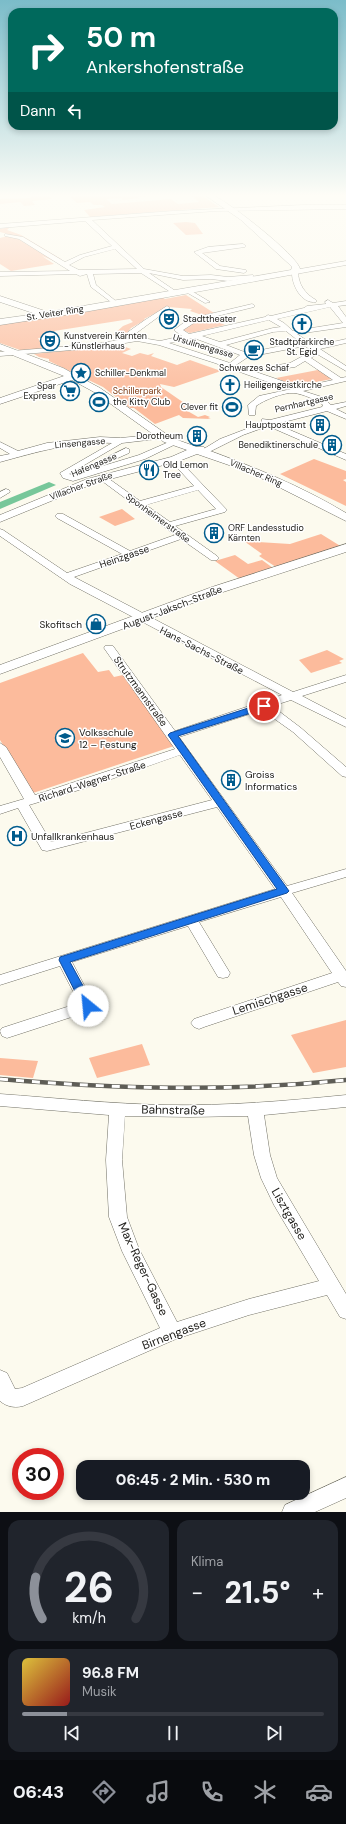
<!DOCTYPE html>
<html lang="de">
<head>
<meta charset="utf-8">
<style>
  :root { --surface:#171b24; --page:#20242c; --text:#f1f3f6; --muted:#9ea1a6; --line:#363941; --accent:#8c9099 }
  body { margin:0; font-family:"DM Sans",sans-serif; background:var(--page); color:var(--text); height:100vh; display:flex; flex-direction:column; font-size:15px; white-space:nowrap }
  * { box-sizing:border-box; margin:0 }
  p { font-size:13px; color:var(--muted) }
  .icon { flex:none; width:22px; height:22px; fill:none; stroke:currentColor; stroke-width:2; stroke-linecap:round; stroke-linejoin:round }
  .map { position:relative; height:1512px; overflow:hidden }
  .drawer { display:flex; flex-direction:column; gap:8px; padding:8px; background:#0d0f14; flex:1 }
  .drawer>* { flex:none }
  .hud { position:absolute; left:8px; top:8px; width:330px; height:122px; border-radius:12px; box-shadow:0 2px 6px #0003; background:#00695c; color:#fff; overflow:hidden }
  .speed { position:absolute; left:12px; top:1448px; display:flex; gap:8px; font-size:20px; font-weight:700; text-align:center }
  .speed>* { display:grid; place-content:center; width:52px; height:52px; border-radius:50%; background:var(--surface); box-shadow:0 2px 6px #0003; line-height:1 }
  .speed .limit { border:6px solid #d22; background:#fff; color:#111 }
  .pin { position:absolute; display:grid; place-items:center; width:34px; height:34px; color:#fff; margin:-17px; border:2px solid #fff; border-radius:50%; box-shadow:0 1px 4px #0007 }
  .me { position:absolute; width:44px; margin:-22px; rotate:332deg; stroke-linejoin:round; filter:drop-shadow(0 0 3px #0008) }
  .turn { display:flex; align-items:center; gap:14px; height:84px; padding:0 12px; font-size:18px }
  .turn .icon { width:52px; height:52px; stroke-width:2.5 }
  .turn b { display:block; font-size:28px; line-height:34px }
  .then { display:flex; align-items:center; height:38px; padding:0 12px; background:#0003; gap:8px; font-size:15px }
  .big { font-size:30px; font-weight:800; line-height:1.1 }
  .drawer .widget { flex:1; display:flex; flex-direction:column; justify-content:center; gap:6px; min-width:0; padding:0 14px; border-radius:12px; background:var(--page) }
  .drawer .dial { align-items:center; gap:0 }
  .dial svg { height:104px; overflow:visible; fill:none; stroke:var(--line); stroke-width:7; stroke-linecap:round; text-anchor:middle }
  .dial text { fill:var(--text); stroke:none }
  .song { display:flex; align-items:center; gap:12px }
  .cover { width:48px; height:48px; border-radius:6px; background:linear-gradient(135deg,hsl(50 70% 55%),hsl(0 70% 35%)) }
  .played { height:4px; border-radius:2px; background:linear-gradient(90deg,var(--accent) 15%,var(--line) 15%) }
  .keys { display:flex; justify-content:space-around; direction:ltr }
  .heat { display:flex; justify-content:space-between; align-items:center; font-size:22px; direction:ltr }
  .drawer .tiles { flex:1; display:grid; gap:8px; grid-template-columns:1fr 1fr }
  .widget:last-child { grid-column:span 2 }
  .trip { position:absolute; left:76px; top:1460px; width:234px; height:40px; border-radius:12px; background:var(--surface); box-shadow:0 2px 6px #0003; font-weight:800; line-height:40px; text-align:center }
  .dock { display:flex; height:64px; justify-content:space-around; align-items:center; background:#090b0e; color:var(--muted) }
  .dock .icon { width:28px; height:28px }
  .dock .on { color:var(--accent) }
  .dock b { font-size:18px; color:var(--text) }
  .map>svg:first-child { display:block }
</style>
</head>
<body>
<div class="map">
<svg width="346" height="1512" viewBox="0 0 346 1512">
  <rect width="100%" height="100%" fill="#fcfaee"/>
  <path fill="#fcbb9c" d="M41,195H49L52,199L32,201L35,205L24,206L20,202L0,204V199L30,198V197Z
    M92,195L147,196L138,197L140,198L123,200L121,198L106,199L112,204L171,199L178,204L199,202L191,195H201L219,207L90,217L84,210L105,207L102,205H94L90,202L77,203L70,197Z
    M186,222L195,223L203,234L186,235L173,223Z
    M10,227L7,230L21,235L61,259L63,265L42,256L54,264L11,271L0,264V238L11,235L0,232V229Z
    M186,295L214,313L205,316L190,311L192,309L168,307L144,319L145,320L131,328L127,333L113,335L123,326L133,322L130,319L54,331L60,336L38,338L44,349L20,350L0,343V324L162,297L165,299Z
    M211,318L225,325L190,333L182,330L191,323Z
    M120,345L131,349L122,353L132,356L140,353L148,355L154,353L151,356L177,365L190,360L221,371L174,387L160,384L161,387L187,405L188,407L184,409L198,417L205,415L210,417L208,418L211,419L183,418L179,415L155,424L134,408H130L103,387L49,361V359L39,357L34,354Z
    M323,369L332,379L300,385H293L276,378Z
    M314,459L346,471V479L343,480L346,482V506L280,474Z
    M122,509L135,519L115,526L99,517Z
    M321,534L342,547L276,567L259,556L262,554L244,541L290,544Z
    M235,555L248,564L262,560L273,568L240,579L215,561Z
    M327,650L344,659L339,661L342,663L311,673L299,660Z
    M83,653L98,672L109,670L114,677L123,675L174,746L33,793L0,740V683Z
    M346,1020V1067L313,1073L291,1035Z
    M142,1044L150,1065L97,1078L89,1058Z
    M0,1058L38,1061L33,1078L0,1075Z"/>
  <path fill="#77c79a" d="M49,482L56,485L0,509V502Z"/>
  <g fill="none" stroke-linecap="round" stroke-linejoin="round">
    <g stroke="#727166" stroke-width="1">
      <path id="minor" d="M303,205H346V209L216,211L92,220L144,269L183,276L211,275L228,277L253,275L254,276L251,278L228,281L211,279L183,280L149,273L177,292V294L175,295L141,273L93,274L96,285L117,302L118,303L115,305L91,287L87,274L80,276L76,274L0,276V272L70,271L19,239L5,236V234L23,237L65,262L80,255L112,246L85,221L0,228V224L173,211ZM115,249L137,269L79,270L69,265L84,257Z
        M243,244L246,246L245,247L202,253L220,266L246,270L247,271L244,273L216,269L194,252L208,247Z
        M295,269L298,271C298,284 305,294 316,300V302C301,304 291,284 292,271Z
        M186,290H190L210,302L205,303L186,292Z
        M328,300L333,303L346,301V305L338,306L346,317V327L297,334L315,346L346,339V343L320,349L346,366V371L317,354L311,358L341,378L346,377V381L303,391L322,397L331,405L346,402V406L336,409L346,414V419L327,411L276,424L346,454V460L268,426L243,435L209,452L206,453L202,450L220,439L262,423V419L270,420L322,407L323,405C317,400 303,394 294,393C284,392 264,400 256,406L255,415H249L248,405L259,396L333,380L305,361L295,367L272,370V366L290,363L312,351L305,346L248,357L236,365L285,382L289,387L285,389L279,386L215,363L159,345L137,341L96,348L0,356V352L96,344L129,338L128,332L145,320L167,306L170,308L169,309L135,334L136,337L160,341L182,336L174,330L186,321L193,318L252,304L254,305V307L197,321L183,330L189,334L265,317L268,315L271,316L304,308L307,306L326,304L325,302ZM330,307L343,323L293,331L284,323L277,319ZM269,320L281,327L273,328L220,342L202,336ZM286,331L300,342L247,353L226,345L273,332ZM194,338L240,355L230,363L169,343Z
        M162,434H165V438L122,443L69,474L73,475L139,455L171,441H177L178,443L145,459L73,481L63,478L60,473L112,443C73,441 37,452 0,462V456L10,454L0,448V442L18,451L47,443L100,437L120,438Z
        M126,448L129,449V453L109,462L106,463L102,460Z
        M175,458L178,459L227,510L225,512L175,526L217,556L219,558L217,560H211L181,539L74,577L293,692L346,675V682L302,696L346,719V727L291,700L272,706L301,728L346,767V777L342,776L293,732L262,710L179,737L287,886L346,869V877L292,893L346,971V987L341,986L338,982L204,1027L199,1029L194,1027L191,1023L194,1019L332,973L281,897L199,922L230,973L228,977L223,978L218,977L188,926L72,962L95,1006L93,1010L7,1038L2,1036L0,1031L2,1028L79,1003L60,966L0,985V975L275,889L217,807L47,851L42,850L18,808L0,814V806L24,799L0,757V743L6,747L35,795L175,749L104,648L105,646H113L175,731L282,695L70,584L0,536V529L3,530L67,573L122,554L57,518L55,516L57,514H63L130,551L175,535L98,478L99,476H105L140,501L194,486L171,461ZM198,490L216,509L170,522L146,505ZM180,755L212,800L51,842L29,805L89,787Z
        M6,489L9,490L10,492L0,498V492Z
        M0,1094C56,1098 111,1104 167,1105C227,1106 286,1101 346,1095V1107L264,1115L270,1155L277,1178L346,1294V1319L340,1317L327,1295L249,1315L176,1339L23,1406C15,1408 7,1407 0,1401V1370L7,1373L15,1389L22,1388L160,1328L122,1251L109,1217L106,1160L109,1115L0,1106ZM125,1116L189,1117L248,1116L254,1155L261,1178L274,1205L319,1281L249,1299L177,1322L139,1249L127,1217L122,1160Z
        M346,1477V1498L315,1512H282L285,1505Z"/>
    </g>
    <g stroke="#727166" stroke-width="1">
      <path id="major" d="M205,195C207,195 211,195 214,196C228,201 298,256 300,269L346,261V265L84,312L0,325V319L36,314L0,302V296L48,312L291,270L292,267L288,263L241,220Z
        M0,344L63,368L100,388L172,438L197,447H204L205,449C254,467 301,486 346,513V521L249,472L197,454L179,461L95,483L0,522V515L87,479L171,457L187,450L164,442L94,392L72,380L0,404V398L64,376L0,350Z
        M346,544V552L220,593L0,674V665L212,587Z"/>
    </g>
    <use href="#minor" fill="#fff" fill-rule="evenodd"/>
    <use href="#major" fill="#fff" fill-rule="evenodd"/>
    <g stroke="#5e5d56" stroke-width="4.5">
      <path id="rail" d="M0,1079C117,1089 229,1092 346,1080"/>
    </g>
    <use href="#rail" stroke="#fff" stroke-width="3" stroke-dasharray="8" stroke-linecap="butt"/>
  </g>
  <linearGradient id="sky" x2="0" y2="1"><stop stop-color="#7bbcc9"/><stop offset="0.48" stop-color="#fefdf7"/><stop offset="1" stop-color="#fefdf7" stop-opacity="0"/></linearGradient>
  <rect width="346" height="407" fill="url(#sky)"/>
  <path fill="#1a73e8" stroke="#114b97" d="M264,703L268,706L267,708L178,736L289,891L287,893L70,962L94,1006L92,1009H84L59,960L60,957L277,889L168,735L170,733Z"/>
  <defs>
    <g id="theatre-ring" transform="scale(1)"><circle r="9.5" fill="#fff" stroke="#005c8d" stroke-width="1.5"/><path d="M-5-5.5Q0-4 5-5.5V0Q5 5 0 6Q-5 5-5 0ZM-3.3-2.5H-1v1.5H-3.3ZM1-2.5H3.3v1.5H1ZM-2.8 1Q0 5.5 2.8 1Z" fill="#005c8d"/></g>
    <g id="church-ring" transform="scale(1)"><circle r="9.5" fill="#fff" stroke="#005c8d" stroke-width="1.5"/><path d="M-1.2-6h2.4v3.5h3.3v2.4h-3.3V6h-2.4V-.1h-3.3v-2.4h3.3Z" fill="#005c8d"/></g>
    <g id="cafe-ring" transform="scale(1)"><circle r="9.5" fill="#fff" stroke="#005c8d" stroke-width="1.5"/><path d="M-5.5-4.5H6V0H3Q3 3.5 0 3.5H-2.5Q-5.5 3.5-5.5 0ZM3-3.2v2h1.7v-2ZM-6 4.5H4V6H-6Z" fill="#005c8d"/></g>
    <g id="sight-ring" transform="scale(1)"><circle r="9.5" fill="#fff" stroke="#005c8d" stroke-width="1.5"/><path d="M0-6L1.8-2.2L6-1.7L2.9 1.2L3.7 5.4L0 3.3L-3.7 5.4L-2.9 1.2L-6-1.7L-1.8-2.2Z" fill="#005c8d"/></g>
    <g id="supermarket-ring" transform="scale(1)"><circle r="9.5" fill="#fff" stroke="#005c8d" stroke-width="1.5"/><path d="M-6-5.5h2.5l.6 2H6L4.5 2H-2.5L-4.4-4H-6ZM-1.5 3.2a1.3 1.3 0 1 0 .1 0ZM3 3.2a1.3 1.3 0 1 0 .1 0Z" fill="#005c8d"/></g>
    <g id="stadium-ring" transform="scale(1)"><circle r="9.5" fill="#fff" stroke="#005c8d" stroke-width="1.5"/><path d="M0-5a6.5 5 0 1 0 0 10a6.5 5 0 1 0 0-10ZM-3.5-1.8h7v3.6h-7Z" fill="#005c8d"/></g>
    <g id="building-ring" transform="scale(1)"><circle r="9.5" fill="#fff" stroke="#005c8d" stroke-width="1.5"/><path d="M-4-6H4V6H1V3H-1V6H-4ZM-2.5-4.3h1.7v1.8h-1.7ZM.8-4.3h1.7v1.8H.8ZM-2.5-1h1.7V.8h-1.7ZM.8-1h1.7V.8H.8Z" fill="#005c8d"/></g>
    <g id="restaurant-ring" transform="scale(1)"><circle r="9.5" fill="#fff" stroke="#005c8d" stroke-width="1.5"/><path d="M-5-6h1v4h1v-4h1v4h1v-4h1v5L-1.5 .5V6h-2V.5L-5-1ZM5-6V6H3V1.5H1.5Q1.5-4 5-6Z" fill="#005c8d"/></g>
    <g id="shop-ring" transform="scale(1)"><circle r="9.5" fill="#fff" stroke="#005c8d" stroke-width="1.5"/><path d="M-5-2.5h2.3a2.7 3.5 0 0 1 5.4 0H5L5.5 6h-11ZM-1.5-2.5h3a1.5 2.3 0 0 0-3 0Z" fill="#005c8d"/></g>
    <g id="school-ring" transform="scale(1)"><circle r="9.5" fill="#fff" stroke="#005c8d" stroke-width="1.5"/><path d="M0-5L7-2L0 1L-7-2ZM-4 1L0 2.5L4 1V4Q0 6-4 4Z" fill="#005c8d"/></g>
    <g id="hospital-ring" transform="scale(1)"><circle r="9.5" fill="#fff" stroke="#005c8d" stroke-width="1.5"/><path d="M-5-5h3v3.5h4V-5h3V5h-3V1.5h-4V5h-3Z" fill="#005c8d"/></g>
  </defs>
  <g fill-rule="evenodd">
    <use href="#theatre-ring" x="169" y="319"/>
    <use href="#church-ring" x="302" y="324"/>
    <use href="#theatre-ring" x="50" y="341"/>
    <use href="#cafe-ring" x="254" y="350"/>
    <use href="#sight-ring" x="81" y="373"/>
    <use href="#church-ring" x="230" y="385"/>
    <use href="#supermarket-ring" x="70" y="391"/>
    <use href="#stadium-ring" x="99" y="402"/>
    <use href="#stadium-ring" x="232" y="407"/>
    <use href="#building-ring" x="320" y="425"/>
    <use href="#building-ring" x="197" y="436"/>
    <use href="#building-ring" x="332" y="445"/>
    <use href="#restaurant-ring" x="149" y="470"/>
    <use href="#building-ring" x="214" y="533"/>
    <use href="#shop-ring" x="96" y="624"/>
    <use href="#school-ring" x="65" y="738"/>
    <use href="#building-ring" x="231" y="780"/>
    <use href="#hospital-ring" x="17" y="836"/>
  </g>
  <g text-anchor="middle" stroke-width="3" stroke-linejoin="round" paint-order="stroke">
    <g font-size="9" fill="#1d1c18" stroke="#fff">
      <text transform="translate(55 313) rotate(-9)" y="3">St. Veiter Ring</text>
      <text transform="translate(203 346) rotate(17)" y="3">Ursulinengasse</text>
      <text transform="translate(304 403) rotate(-13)" y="3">Pernhartgasse</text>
      <text transform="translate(80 443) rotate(-5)" y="3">Linsengasse</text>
      <text transform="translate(94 465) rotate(-23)" y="3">Hafengasse</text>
      <text transform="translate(256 473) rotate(23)" y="3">Villacher Ring</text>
      <text transform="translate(81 486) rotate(-20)" y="3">Villacher Straße</text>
      <text transform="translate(158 518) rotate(36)" y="3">Sponheimerstraße</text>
    </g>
    <g font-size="9" fill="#1d1c18" stroke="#fff" text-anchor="start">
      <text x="183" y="322">Stadttheater</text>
      <text x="64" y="339">Kunstverein Kärnten<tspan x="64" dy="10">- Künstlerhaus</tspan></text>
      <text x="302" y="345" text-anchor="middle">Stadtpfarkirche<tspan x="302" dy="10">St. Egid</tspan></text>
      <text x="254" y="371" text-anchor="middle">Schwarzes Schaf</text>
      <text x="95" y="376">Schiller-Denkmal</text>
      <text x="244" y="388">Heiligengeistkirche</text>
      <text x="56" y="389" text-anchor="end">Spar<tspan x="56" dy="10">Express</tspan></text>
      <text x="113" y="405">the Kitty Club</text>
      <text x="218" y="410" text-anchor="end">Clever fit</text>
      <text x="306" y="428" text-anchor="end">Hauptpostamt</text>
      <text x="183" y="439" text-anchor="end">Dorotheum</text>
      <text x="318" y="448" text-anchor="end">Benediktinerschule</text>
      <text x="163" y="468">Old Lemon<tspan x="163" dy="10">Tree</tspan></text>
      <text x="228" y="531">ORF Landesstudio<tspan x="228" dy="10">Kärnten</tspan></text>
    </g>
    <g font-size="9" fill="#7c3811" stroke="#fff">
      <text x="137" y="394">Schillerpark</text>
    </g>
    <g font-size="10" fill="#1d1c18" stroke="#fff">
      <text transform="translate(124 556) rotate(-19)" y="4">Heinzgasse</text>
      <text transform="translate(172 607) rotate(-21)" y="4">August-Jaksch-Straße</text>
      <text transform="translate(202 650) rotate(27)" y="4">Hans-Sachs-Straße</text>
      <text transform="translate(141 691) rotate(54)" y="4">Strutzmannstraße</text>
      <text transform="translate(92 781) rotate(-18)" y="4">Richard-Wagner-Straße</text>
      <text transform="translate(156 819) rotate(-15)" y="4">Eckengasse</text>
    </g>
    <g font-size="10" fill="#1d1c18" stroke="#fff" text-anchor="start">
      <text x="82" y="628" text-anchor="end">Skofitsch</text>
      <text x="79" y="736">Volksschule<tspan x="79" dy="12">12 – Festung</tspan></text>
      <text x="245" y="778">Groiss<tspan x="245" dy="12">Informatics</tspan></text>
      <text x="31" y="840">Unfallkrankenhaus</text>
    </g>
    <g font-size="12" fill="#1d1c18" stroke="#fff">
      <text transform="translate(270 999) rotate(-18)" y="4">Lemischgasse</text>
      <text transform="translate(173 1110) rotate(1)" y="4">Bahnstraße</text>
      <text transform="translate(289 1214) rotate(60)" y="4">Lisztgasse</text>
      <text transform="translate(143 1269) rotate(65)" y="4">Max-Reger-Gasse</text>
      <text transform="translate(174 1334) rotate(-21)" y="4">Birnengasse</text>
    </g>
  </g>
</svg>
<div class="speed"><div class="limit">30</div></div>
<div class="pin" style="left:264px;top:706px;background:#d93025"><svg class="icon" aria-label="arrive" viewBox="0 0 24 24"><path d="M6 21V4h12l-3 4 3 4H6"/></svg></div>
<svg class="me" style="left:88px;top:1006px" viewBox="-20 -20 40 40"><circle r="19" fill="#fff"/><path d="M0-13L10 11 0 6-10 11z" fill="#1a73e8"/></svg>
<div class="trip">06:45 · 2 Min. · 530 m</div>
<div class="hud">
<div class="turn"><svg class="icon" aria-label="right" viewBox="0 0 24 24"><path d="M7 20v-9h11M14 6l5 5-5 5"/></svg><div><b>50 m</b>Ankershofenstraße</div></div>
<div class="then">Dann<svg class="icon" aria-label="left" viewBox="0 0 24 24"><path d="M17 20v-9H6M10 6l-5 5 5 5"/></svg></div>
</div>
</div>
<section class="drawer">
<div class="tiles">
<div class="widget dial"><svg viewBox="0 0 100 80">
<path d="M14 69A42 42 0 1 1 86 69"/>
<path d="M14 69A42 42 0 0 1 9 37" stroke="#8c9099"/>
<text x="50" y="56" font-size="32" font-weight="700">26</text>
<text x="50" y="72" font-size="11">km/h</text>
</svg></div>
<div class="widget"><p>Klima</p>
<div class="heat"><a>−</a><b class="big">21.5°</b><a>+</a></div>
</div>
<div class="widget">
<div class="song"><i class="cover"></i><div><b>96.8 FM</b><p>Musik</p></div></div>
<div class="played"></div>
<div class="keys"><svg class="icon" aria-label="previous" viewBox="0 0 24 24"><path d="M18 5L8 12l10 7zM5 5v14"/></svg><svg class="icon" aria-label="pause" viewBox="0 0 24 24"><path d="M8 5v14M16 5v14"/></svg><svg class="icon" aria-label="next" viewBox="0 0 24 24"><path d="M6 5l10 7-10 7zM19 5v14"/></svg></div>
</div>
</div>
</section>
<nav class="dock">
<b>06:43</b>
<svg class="icon on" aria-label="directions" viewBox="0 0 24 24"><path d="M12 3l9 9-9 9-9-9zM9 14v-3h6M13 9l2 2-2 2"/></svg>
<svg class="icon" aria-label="music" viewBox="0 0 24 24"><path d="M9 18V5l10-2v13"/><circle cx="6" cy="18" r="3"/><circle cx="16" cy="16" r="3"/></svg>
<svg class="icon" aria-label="phone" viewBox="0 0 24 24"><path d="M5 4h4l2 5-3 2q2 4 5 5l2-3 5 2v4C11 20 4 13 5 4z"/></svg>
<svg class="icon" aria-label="climate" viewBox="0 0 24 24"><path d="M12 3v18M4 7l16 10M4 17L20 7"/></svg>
<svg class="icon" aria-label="car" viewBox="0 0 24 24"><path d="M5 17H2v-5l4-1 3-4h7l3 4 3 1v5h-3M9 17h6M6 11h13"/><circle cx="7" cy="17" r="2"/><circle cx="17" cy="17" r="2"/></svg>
</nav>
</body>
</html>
